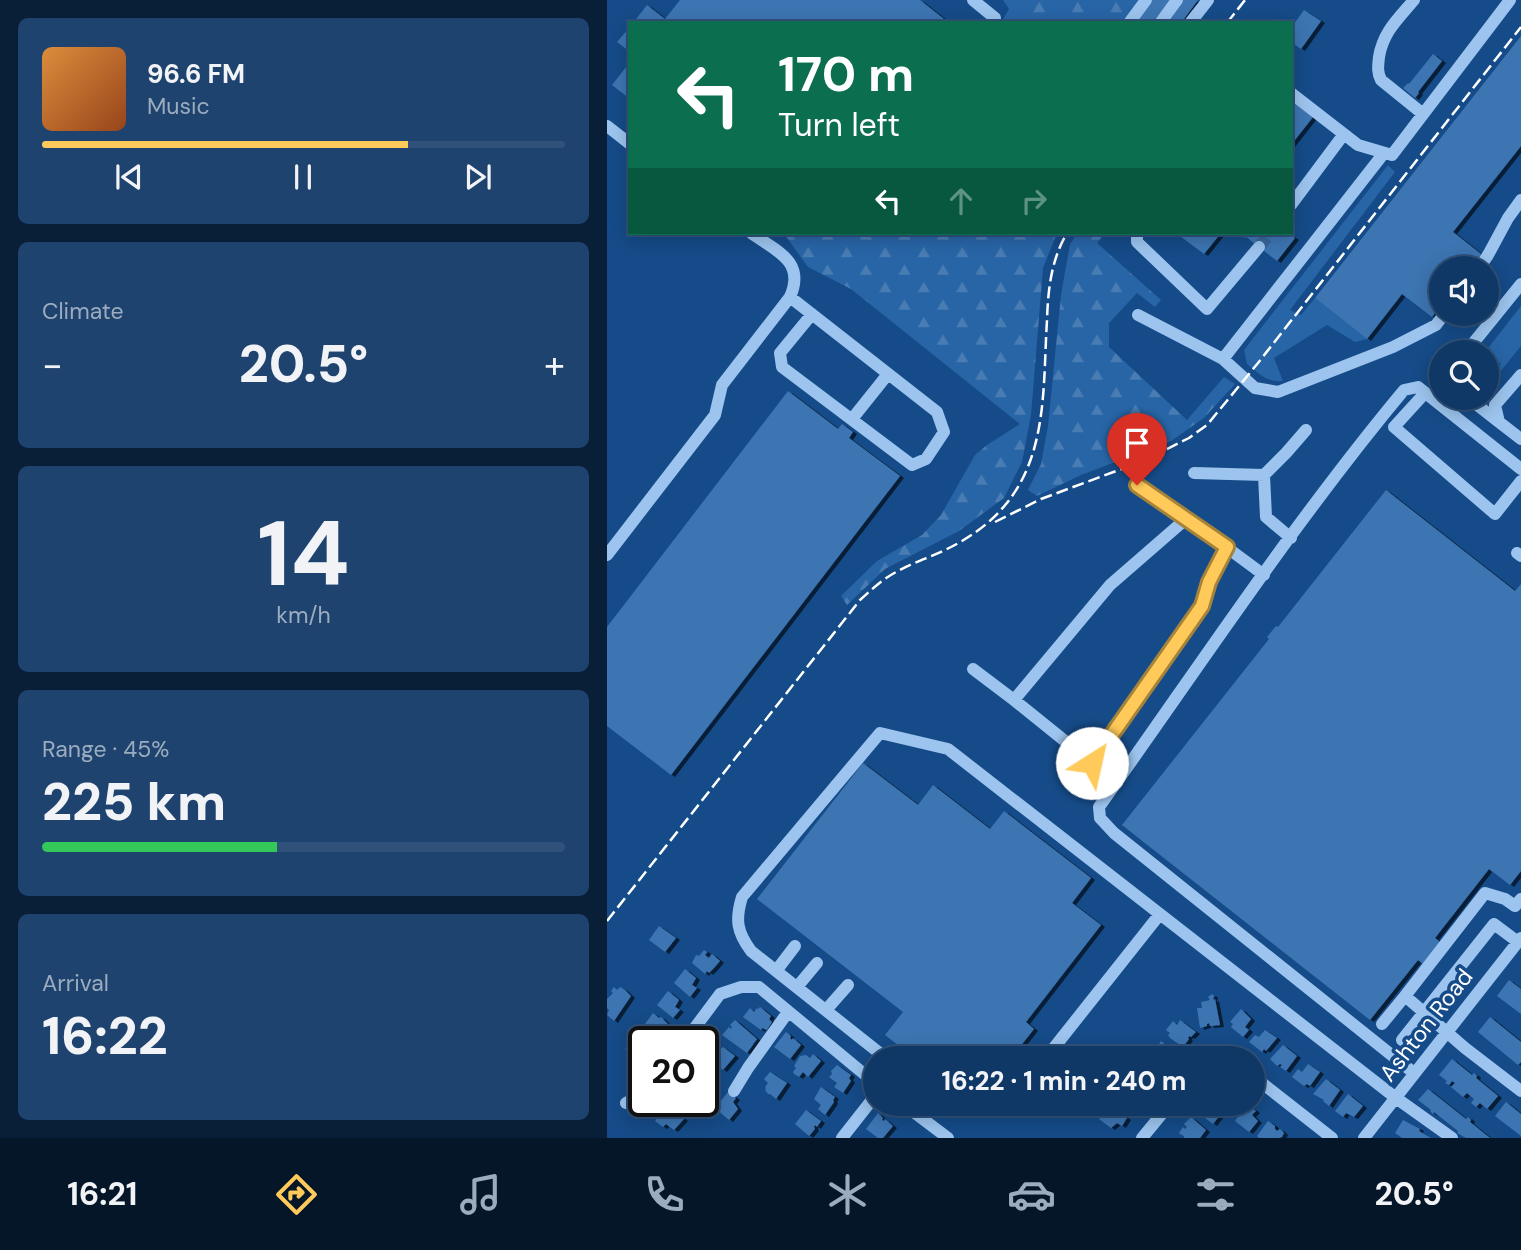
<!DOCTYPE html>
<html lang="en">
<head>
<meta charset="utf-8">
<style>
  :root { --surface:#103866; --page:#1e436f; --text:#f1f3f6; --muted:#9cacbf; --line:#30527a; --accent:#ffca59 }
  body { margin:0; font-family:"DM Sans",sans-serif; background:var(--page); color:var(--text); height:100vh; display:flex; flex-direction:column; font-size:26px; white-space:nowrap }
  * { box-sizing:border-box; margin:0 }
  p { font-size:23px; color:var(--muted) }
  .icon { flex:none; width:38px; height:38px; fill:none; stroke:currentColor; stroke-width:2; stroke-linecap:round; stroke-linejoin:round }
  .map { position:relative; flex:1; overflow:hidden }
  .drawer { display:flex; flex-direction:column; gap:18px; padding:18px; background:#091f38; width:607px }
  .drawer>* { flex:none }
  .guide { position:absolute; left:21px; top:21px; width:665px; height:214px; border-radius:0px; box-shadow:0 4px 18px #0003,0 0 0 2px var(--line); background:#0b6e4f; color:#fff; overflow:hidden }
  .fabs { position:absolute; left:822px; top:256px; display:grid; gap:14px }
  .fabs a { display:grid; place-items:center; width:70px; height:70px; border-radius:50%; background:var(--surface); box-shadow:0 4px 18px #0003,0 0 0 2px var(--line); font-size:35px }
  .speed { position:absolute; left:21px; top:1026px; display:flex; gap:14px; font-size:35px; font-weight:700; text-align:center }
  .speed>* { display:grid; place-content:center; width:91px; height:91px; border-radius:50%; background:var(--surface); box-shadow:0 4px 18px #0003,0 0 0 2px var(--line); line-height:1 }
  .speed .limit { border:4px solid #111; border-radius:10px; background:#fff; color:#111 }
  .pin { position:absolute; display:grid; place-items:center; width:60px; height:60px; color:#fff; margin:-72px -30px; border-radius:50% 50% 50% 0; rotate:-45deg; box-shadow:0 0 7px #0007 }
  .pin .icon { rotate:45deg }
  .me { position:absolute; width:77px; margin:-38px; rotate:35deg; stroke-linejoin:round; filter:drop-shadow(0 0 5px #0008) }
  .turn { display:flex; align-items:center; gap:24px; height:147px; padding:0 35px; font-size:32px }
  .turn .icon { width:91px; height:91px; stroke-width:2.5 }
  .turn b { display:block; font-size:49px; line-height:60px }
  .lanes { display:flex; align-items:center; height:66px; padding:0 35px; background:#0003; justify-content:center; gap:35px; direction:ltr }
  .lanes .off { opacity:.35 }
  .big { font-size:52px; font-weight:800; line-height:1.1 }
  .drawer .widget { flex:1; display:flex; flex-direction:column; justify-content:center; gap:10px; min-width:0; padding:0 24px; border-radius:10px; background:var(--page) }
  .drawer .dial { align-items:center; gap:0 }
  .dial b { font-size:91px; line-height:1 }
  .song { display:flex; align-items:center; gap:21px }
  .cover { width:84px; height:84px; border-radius:10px; background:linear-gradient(135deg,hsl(30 70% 55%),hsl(20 70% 35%)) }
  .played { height:7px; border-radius:4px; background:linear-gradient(90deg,var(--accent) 70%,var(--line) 70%) }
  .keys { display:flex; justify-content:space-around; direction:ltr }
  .heat { display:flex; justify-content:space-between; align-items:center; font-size:38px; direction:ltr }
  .charge { height:10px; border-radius:5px; background:linear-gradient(90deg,#34c759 45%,var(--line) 0) }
  .trip { position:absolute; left:256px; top:1046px; width:402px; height:70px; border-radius:35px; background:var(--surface); box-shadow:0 4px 18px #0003,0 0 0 2px var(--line); font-weight:800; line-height:70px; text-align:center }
  .tab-bar { display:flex; height:112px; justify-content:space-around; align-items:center; background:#061629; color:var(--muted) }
  .tab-bar .icon { width:49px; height:49px }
  .tab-bar .current { color:var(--accent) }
  .tab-bar b { font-size:32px; color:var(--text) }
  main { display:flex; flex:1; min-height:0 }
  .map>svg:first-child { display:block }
</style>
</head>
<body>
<main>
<section class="drawer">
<div class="widget">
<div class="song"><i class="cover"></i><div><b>96.6 FM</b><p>Music</p></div></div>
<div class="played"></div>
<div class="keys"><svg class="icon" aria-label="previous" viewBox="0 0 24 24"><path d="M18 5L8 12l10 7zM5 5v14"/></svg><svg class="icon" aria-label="pause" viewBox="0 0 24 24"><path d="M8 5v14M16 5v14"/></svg><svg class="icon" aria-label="next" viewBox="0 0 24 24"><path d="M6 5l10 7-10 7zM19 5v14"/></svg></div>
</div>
<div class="widget"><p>Climate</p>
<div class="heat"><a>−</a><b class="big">20.5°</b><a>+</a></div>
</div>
<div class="widget dial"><b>14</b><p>km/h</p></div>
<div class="widget"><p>Range · 45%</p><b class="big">225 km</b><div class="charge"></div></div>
<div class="widget"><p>Arrival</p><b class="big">16:22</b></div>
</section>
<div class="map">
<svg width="914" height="1138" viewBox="0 0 914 1138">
  <defs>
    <pattern id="forest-firs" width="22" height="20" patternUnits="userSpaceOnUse" patternTransform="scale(1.75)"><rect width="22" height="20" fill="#2865a6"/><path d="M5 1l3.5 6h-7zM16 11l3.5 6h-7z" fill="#487cb3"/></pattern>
    <filter id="shadow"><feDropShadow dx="4" dy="2" stdDeviation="0" flood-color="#0009"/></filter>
  </defs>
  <rect width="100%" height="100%" fill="#154b88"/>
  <path fill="#2865a6" d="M781,165L788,172L683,310L694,315L708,298L760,339L748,342L720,325L667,358L676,381C661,383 652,374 640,364L637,350Z
    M914,306V346L880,388V383L894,364L880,354V352H878Z"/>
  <path fill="url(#forest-firs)" d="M396,0H533L515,23H394L402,9Z
    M175,233H450L436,268L424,415L415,462L397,498L352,531L278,569L240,605L234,596L270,561L315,535L334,515L368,455L380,445L413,424L244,289L201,267L178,235Z
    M471,233H498L490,243L554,300L548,307L530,293L502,323V347L580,420L617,377L628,384L597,418L564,441L474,475L430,496L421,490L434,464L441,426L454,295L463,244Z"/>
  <path fill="#3d75b2" filter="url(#shadow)" d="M73,0H313L337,19L334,23H26L40,5L58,19Z
    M545,0H563L545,23H527Z
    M576,0H591L574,23H558Z
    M697,10L714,21L694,49L684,42V28Z
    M23,27V52L10,42Z
    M914,36V146L846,232L874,254L864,268H835V304L825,317L795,294L760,339L708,298Z
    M826,54L835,61L811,92L812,93L808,98L796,88L801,83L802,84Z
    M23,62V99L5,85Z
    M684,100L706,117L684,145Z
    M569,233H614L597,254Z
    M631,233H681L688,238L670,261L639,237L638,238Z
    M181,391L231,429L235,424L246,432L242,438L293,476L64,775L0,726V627Z
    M779,490L908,591L914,584V871L903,885L882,869L828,938L833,942L816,964L811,960L763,1020L515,825L662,639L660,637L669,626L671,627Z
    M256,763L311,805L326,785L383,829L397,811L484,878L465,903L494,925L419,1022L427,1029L405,1057L394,1049L386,1059H355L336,1045L325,1059H309L278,1035L296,1012L150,899Z
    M52,926L69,938L58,952L42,940Z
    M97,950L100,952L98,955L102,958L105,954L113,961L106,969L102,973L100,971L98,974L85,963L89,955L92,956Z
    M78,969L89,978L85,985L90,988L83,997L67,983Z
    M902,980L914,989V1014L890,996Z
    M7,987L10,990L13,987L18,990L24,996L7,1021L0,1015L2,1010L0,1008V999L6,993L4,991Z
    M61,991L72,1000L68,1007L73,1010L66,1018L50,1005Z
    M605,994L607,996L606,1000L608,999L613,1025L603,1026L602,1023L600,1024V1026L593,1028L590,1008H595L594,1002L603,1000L601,997Z
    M153,1007L164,1016L162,1019L165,1022L160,1030L155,1028L154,1030L136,1017L143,1008L147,1012L150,1008L151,1009Z
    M634,1009L644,1019L638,1027L642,1030L636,1037L624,1027L626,1024L623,1022Z
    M46,1013L52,1018L54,1017L61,1024L57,1030L55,1029L54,1031L55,1032L49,1040L35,1028Z
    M883,1017L914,1042V1062L911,1065L871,1032Z
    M128,1020L150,1039L140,1053L115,1035L122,1027L124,1029L125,1027L123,1025Z
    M573,1020L589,1032L584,1037L582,1036L581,1038L582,1039L576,1047L563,1038L561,1035L563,1033L559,1030L566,1021L570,1025Z
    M658,1030L670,1038L659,1051L657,1049L655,1052L642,1042L648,1035L652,1037Z
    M179,1032L184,1036L183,1038L185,1040L186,1038L194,1045L183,1059L167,1047Z
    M29,1035L37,1041V1057L32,1062L18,1049Z
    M554,1041L568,1052L565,1054L567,1056L566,1059H553L546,1054Z
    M676,1045L690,1056L679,1071L673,1067L675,1065L673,1064L670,1066L663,1059Z
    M116,1047L128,1056L116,1070L99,1057L105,1049L109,1052Z
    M206,1054L214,1061L201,1077L196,1072L192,1077L187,1074L186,1072L189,1068L187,1066L193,1056L199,1055L203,1058Z
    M845,1059L865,1075L867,1073L870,1076L869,1078L891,1096L880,1109L873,1103L869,1107L864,1103L867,1099L860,1093L856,1097L844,1087L848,1083L845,1081L842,1085L838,1083L840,1081L832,1075Z
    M701,1064L713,1072L703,1086L700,1084L697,1086L685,1077L691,1069L695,1072Z
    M230,1065L244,1075L242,1078L244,1081L236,1093L227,1087L230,1083L222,1077L225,1074L224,1071Z
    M98,1069L110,1077L99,1091L96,1089V1072Z
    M163,1072L180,1083L169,1099L163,1094H161L158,1090L159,1088L158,1087L161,1083L157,1079Z
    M719,1079L733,1090L722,1106L716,1101L717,1100L706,1094Z
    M214,1087L228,1097L226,1100L227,1102L218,1115L211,1109L214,1105L207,1099Z
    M821,1089L859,1119L861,1117L864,1120L863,1122L883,1138H859L850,1133L851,1131L827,1112L826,1114L823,1111L824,1110L811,1100Z
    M121,1092L129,1098L126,1102L131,1109L122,1120L108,1108Z
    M741,1094L756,1106L747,1117L739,1113L736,1117L728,1111Z
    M67,1101H91L83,1113Z
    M899,1102L914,1114V1136L888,1116Z
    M594,1104L599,1106L601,1104H610L617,1110L606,1124L589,1111Z
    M640,1104L649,1111L645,1115L651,1121L642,1132L628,1121Z
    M503,1105L520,1118L515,1126L510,1123L504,1128L492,1119Z
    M63,1108L77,1119L67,1130L59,1124L56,1127L48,1121L58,1109L61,1111Z
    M199,1110L214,1121L210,1127L208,1125L207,1127L208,1129L202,1136L188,1124Z
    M271,1113L276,1118L275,1120L277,1121L278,1119L286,1126L276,1138H271L259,1129Z
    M584,1117L599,1130L593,1138H577V1136L573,1134L572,1133L576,1127L578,1129L580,1127L577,1124Z
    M796,1120L813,1129L812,1131L824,1138H795L788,1133Z
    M661,1121L668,1126V1129L670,1131L673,1129L677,1133L675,1137L672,1138H652L650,1136Z"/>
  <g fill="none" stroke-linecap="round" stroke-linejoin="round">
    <path stroke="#38669a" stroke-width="12" stroke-dasharray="12 6" stroke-linecap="butt" d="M652,247L663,233"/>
    <path stroke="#9cc4ee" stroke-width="12" d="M366,0L388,18
      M807,0C791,19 776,32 772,57C771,66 770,72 774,80L816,114
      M522,23L539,0
      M553,23L570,0
      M583,23L601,0
      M684,93L751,145L785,155L903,0
      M0,126L23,144
      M684,205L737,134
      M530,233V242L600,309L652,247
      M872,268L881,255L901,218L914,200
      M183,297L330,412L337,432L319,459L305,465L175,367L173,353L205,314
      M531,315L616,359L648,388L671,392L786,347L829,325L838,313
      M859,352L914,284
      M616,359L777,153
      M914,375L888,405L892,422L914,439
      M818,393L787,427L888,514L914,481
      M860,397L892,422
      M245,419L281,374
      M587,473L657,475L679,453L699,430
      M657,475L659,517L684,538
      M530,485L580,518
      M910,553L914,556
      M0,555L108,415L115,385L183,297C199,261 169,251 144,233
      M366,669L407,700L503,585L580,518L657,575
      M407,700L510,783
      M485,763L595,605L602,582L619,547
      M169,971L188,946
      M190,987L210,963
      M798,996L878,893L898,899L908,906L914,899
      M219,1010L241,985
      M775,1024L798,996L858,1048L914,1091
      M795,1040L887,924L911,942
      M78,1041L113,994L134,987H152L268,1083
      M280,1059L144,951C130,932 128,920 135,897L273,733L341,749L789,1098L845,1138
      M438,1059L553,914
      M604,1059L614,1055L622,1059
      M807,1073L507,833L493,818L492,807C592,667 687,522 797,390L811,387L914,469
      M646,1076L725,1138
      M127,1091L141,1068L181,1012
      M19,1103L37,1093
      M296,1104L341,1138
      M235,1138L268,1096
      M535,1138L563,1104
      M757,1138L914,938"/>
    <path stroke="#fff" stroke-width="2.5" stroke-dasharray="12 5" stroke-linecap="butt" d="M620,23L638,0
      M388,522L434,499L536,461L582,438L600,425L651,363L914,27
      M0,921L253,600C265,589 277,578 291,571C307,562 324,557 340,549C361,539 384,523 399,504C441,453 436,383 440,320C441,290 444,260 460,233"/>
  </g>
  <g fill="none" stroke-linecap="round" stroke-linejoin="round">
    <g stroke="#a6833a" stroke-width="18">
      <path id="route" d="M485,763L595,606L602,582L620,547L530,485"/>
    </g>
    <use href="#route" stroke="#ffca59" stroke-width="12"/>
  </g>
  <g text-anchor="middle" stroke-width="7" stroke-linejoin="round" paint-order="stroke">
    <g font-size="23" fill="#fff" stroke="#154b88">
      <text transform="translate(819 1025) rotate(-52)" y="8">Ashton Road</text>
    </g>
  </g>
</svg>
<div class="fabs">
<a><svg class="icon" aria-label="sound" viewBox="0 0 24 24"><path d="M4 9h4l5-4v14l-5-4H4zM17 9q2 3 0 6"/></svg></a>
<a><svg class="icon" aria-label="search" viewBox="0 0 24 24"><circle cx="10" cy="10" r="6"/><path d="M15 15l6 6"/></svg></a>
</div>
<div class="speed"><div class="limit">20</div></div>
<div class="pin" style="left:530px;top:485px;background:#d93025"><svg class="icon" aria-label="arrive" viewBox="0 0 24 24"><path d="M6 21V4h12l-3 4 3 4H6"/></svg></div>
<svg class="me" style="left:485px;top:763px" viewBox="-20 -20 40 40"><circle r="19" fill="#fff"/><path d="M0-13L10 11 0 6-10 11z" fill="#ffca59"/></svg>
<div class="trip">16:22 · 1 min · 240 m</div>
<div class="guide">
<div class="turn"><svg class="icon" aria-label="left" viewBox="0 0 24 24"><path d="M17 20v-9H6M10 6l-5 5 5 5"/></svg><div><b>170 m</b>Turn left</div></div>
<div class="lanes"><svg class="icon" aria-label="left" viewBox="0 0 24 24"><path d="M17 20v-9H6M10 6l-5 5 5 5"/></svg><svg class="icon off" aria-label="ahead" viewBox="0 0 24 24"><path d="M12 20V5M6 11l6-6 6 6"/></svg><svg class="icon off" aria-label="right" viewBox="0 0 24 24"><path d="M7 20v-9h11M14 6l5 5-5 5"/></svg></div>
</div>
</div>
</main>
<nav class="tab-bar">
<b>16:21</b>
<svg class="icon current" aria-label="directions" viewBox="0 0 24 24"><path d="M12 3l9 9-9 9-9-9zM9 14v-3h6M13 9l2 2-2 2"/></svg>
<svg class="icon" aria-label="music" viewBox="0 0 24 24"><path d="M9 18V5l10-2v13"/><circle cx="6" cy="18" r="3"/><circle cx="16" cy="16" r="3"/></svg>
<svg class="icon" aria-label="phone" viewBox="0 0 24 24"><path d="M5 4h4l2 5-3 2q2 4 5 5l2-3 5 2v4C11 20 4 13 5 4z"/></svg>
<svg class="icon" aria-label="climate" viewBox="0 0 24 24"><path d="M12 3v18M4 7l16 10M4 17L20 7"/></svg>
<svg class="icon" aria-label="car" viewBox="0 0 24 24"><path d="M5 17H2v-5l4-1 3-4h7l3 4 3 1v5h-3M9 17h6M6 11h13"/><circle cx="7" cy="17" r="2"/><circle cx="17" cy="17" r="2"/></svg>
<svg class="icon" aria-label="filters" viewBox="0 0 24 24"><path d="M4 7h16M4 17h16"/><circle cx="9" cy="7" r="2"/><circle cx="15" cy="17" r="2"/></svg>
<b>20.5°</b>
</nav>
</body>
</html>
